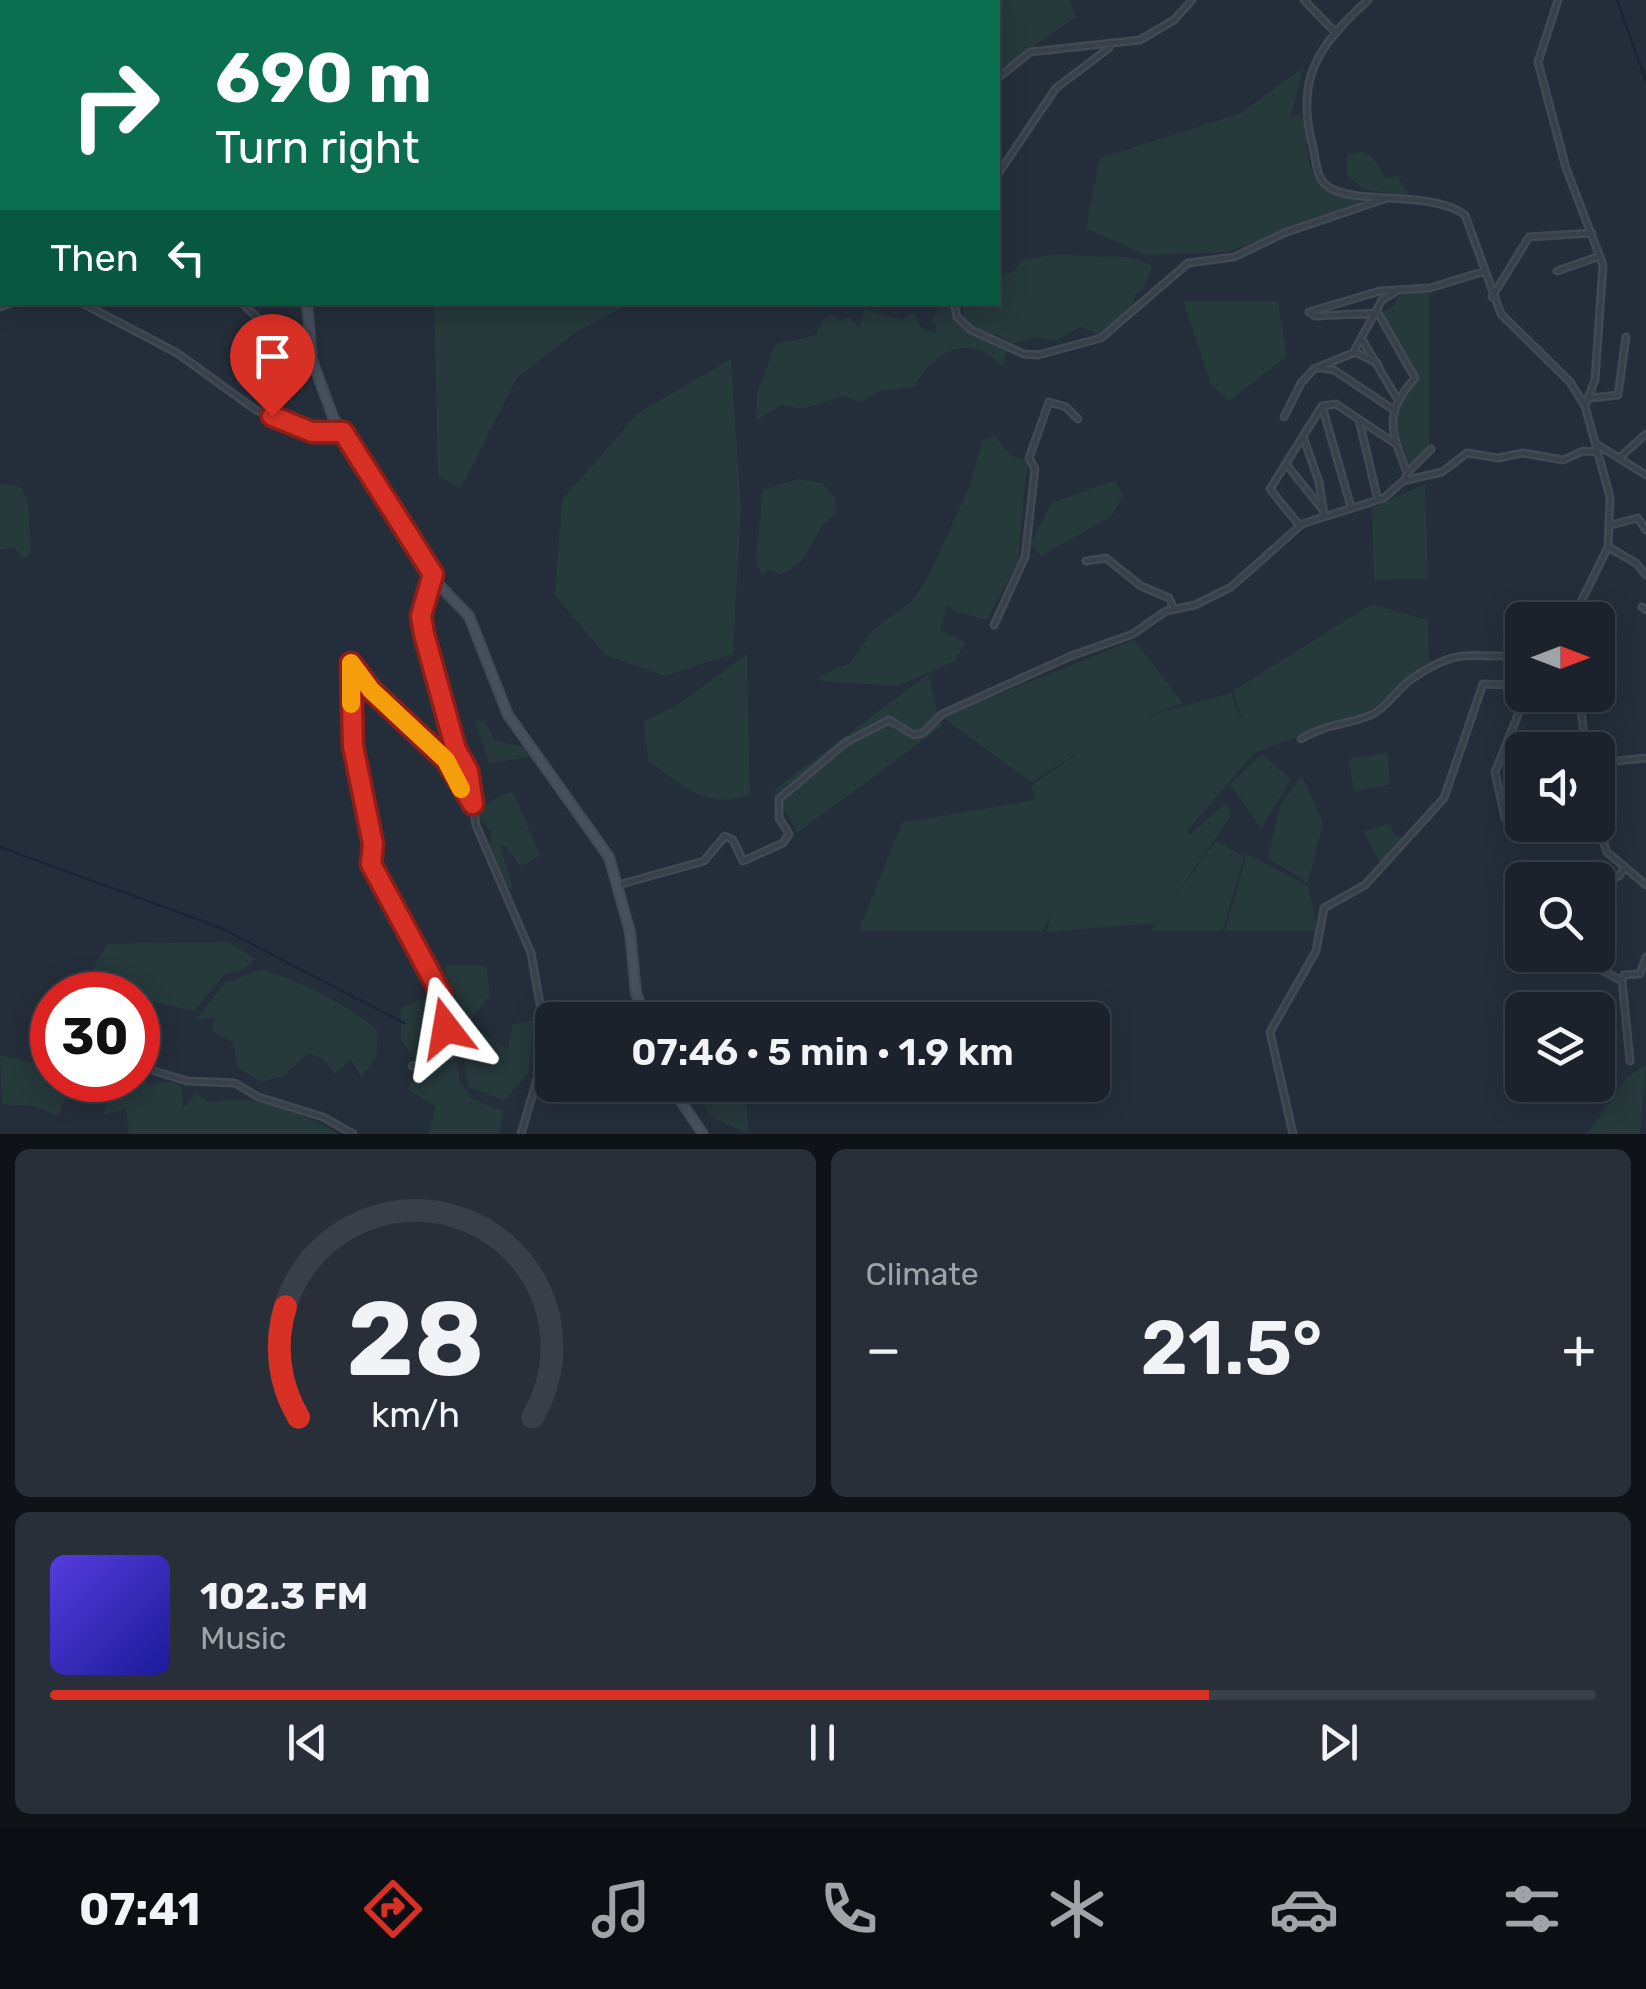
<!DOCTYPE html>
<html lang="en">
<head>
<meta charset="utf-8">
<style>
  :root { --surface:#1b222c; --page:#282f38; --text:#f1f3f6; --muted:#a0a4a9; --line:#393f48; --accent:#d93025 }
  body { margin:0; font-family:Rubik,sans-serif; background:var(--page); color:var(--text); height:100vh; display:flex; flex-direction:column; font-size:38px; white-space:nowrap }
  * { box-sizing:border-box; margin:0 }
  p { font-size:32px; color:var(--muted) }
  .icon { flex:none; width:55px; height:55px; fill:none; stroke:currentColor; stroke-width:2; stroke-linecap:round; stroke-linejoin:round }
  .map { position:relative; height:1134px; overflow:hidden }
  .side { display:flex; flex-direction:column; gap:15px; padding:15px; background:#0f1318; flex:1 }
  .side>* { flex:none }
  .guide { position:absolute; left:0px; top:0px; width:1000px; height:305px; box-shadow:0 5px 25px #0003,0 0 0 2px var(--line); background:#0b6e4f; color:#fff; overflow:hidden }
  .needle { width:65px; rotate:90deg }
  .fabs { position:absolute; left:1505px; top:602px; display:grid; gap:20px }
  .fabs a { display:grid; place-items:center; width:110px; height:110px; border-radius:15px; background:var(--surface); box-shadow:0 5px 25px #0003,0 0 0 2px var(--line); font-size:50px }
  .speed { position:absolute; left:30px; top:972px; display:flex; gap:20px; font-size:50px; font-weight:700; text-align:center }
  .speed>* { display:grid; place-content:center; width:130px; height:130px; border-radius:50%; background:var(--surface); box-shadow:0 5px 25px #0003,0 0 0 2px var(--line); line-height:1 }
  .speed .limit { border:15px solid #d22; background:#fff; color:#111 }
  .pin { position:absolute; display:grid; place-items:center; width:85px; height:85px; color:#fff; margin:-102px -42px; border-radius:50% 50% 50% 0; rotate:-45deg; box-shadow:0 0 10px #0007 }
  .pin .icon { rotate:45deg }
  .me { position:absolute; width:110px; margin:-55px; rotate:346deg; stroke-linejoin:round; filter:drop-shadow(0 0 8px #0008) }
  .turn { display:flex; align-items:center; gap:35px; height:210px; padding:0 50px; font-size:45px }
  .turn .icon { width:130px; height:130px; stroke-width:2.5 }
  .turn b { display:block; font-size:70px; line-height:85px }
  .then { display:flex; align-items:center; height:95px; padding:0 50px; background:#0003; gap:20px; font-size:38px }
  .big { font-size:75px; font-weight:600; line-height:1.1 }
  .side .widget { flex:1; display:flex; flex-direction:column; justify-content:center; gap:15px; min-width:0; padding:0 35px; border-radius:15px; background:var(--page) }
  .side .dial { align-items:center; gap:0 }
  .dial svg { height:260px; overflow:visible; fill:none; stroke:var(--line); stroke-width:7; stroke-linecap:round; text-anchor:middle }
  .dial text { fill:var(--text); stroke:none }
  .song { display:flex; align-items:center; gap:30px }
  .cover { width:120px; height:120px; border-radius:15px; background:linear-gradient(135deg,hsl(250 70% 55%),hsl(240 70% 35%)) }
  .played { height:10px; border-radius:5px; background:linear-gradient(90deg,var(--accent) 75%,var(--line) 75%) }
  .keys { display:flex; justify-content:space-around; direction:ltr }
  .heat { display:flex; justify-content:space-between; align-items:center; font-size:55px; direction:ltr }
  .side .tiles { flex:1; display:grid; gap:15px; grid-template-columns:1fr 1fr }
  .widget:last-child { grid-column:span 2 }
  .trip { position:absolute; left:535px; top:1002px; width:575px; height:100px; border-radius:15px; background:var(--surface); box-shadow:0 5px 25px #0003,0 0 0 2px var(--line); font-weight:600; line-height:100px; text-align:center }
  .dock { display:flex; height:160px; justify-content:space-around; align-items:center; background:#0b0e12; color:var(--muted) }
  .dock .icon { width:70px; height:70px }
  .dock .current { color:var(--accent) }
  .dock b { font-size:45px; color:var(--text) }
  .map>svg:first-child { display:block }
</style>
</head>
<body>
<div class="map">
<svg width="1646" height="1134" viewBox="0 0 1646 1134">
  <rect width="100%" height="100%" fill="#242e3a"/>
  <path fill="#26393b" d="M901,0H1069L1076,17L998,71V2Z
    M1304,67L1290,119L1300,114L1304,121C1309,166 1306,190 1358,194L1357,203L1228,252L1145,255L1086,228L1100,158L1241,113Z
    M1362,152L1373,158L1386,179L1397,175L1409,195L1364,190L1346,174L1347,154Z
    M1051,255L1128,257L1153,265L1143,290L1135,294L1132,310L1097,334L1081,327L1055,341L1038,337L1011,344L998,335H986L1007,348L1004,366C995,363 991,353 979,350C950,341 927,363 914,387L883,390L861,402L844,396L803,409L781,405L756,421L757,393L775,345L815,335L822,321L832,315L840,320L850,316L859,328L865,309L902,320L914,312L919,326L935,334L936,325L930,320L937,313L938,303H951L956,320L982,336L963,316V303L998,302V276L1013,272L1022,260Z
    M1401,292H1429V448L1410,467L1392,415L1417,378L1381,313L1393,306Z
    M1183,301H1278L1287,356L1229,401L1211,385Z
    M434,303V302L633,303L576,332L517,378L461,488L438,476Z
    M731,359L741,507L733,654L665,676L605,655L555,595L562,500L638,413Z
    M995,436L1011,456L1030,461L1026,477L1018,562L987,620L954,611L947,605L940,630L966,643L953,662L898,686L821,681L820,676L850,663L874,629L911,602L929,576L969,487L983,440Z
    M797,479L823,483L835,499L836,514L823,524L801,562L781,575L771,569L762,575L756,561L763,490Z
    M1115,480L1123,495L1112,516L1041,556L1030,544L1052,503Z
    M0,483L22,488L28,503L31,552L23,559L14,547L0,550Z
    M1425,484L1428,578L1374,580L1372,508Z
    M1372,604L1428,620L1429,664L1370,710L1254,753L1188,830L1189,835L1226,803L1231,816L1164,912L1216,841L1244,856L1223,930L1151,931L1156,923L1046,932L1051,917L1042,931L859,930L902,823L1036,800L1031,786L1084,749L1031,782L942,717L1134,640L1183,703L1145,717L1231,693L1244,725L1233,691Z
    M747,654L750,795C707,810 682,786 649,761L643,722L676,706Z
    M928,674L941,727L797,833L774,790Z
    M475,720L485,721L494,740L523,747L533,757L489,763Z
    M1387,753L1391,784L1354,792L1349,759Z
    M1262,754L1291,779L1261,828L1230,784Z
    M1302,776L1323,823L1308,883L1268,858L1281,804Z
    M513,791L540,856L520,866L504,844L501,848L513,889L508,888L489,847L491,832L479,815L480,806Z
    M1390,823L1395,835L1404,838L1380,864L1364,832Z
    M1247,854L1308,886L1318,931H1225Z
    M229,942L255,959L244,969L224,975L194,1011L149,1001L147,1031L138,1029V995H100V985L120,989L115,972L89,976L107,944Z
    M447,965L486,966L490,995L468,1023L508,1049L513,1024L534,1020L528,1074L504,1100L468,1087L456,1004L444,971Z
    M261,969C305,983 342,1002 378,1030L376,1058L361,1077L351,1059L335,1074L324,1060L308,1053L284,1076L261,1082L238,1068L233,1042L212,1031L215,1018L195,1020L225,983Z
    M424,998L453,1033L460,1082L472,1099L503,1111L499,1134H428L436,1107L407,1089L415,1079H427L401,1039L400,1008Z
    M0,1055L52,1067V1080H77V1096L67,1094L58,1116L34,1106L2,1104Z
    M1646,1065L1640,1134H1587L1627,1077Z
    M138,1071L148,1085L170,1081L182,1087L183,1109L196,1093L209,1103C249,1092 305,1114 339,1134H129L126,1108L103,1115L118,1080H138Z
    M695,1085H746L748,1134L710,1116Z"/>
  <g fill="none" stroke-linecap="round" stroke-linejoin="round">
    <path stroke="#192537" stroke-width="2.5" d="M1617,0L1646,81
      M0,847L221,928L404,1023"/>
    <g stroke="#414953" stroke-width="9">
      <path id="street" d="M53,0L54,2
        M1304,0L1334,31
        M1368,0C1319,45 1294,78 1313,147C1316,161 1316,180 1330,188C1360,205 1431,190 1465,215L1501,314L1570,382L1585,406L1610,497L1608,547L1572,620
        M1558,0L1538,62L1566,168L1603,265L1595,380L1585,406
        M998,78L1030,52L1140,40L1174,20L1192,0
        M0,139L2,140
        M998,174L1056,88L1109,48
        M1557,271L1600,256
        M1492,297L1529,237L1592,233
        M80,302L177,353L256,410L312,432H343
        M241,302L278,338L309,345
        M954,302L957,317L971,330L1024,354L1038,355L1101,338L1188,263L1234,257L1284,233L1387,198
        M0,307L13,302
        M1363,341L1396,397
        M1355,352L1377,363
        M1321,368L1334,370L1394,410
        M1591,398L1618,395L1626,337
        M1322,406L1351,507
        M1284,417L1301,383L1314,369L1353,353L1382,300L1395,292
        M1359,420L1378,500
        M1304,439L1319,482L1324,515
        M1595,443L1646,475
        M1619,458L1646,434
        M1286,464L1323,510
        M1407,473L1431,449
        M1405,480L1407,473C1391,431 1383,413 1415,378L1378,313L1315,316L1309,312L1380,291L1430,288L1485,271
        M1299,525L1270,489L1322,406L1336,404L1396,444
        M1611,525L1638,518L1646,530
        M1608,547L1636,563L1646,575
        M1086,561L1106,558L1141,586L1169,598L1174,609
        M433,575L421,616L423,634L456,749L468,771L476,825L531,953L545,1032L539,1072L521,1134
        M1642,607L1646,610
        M994,625L1025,557L1035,469L1029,458L1049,402L1066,407L1078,419
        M1579,695L1586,750
        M1301,739C1329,722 1350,725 1373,714C1387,707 1399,687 1413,678C1464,644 1470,660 1522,655
        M1598,763L1646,758
        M1505,818L1495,772L1526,695
        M1597,825L1607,852L1646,885
        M618,885L704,861L725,836L733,840L743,861L783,843L789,834L779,818V799L845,743L889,720L914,735L923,733L942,714L1071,656L1133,634L1166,611L1195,605L1231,587L1302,524L1384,498L1403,481L1442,472L1467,453L1498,458L1523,453L1563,460L1583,451L1597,452
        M1598,886L1619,876L1625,867
        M1589,955L1594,966L1622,981
        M49,1033L52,1035
        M1630,1061L1622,981L1624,975L1640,974L1646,957
        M138,1066L187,1081L235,1083L258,1097L323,1117L353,1134
        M412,1066L451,1055L452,1049L441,994L371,864L373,844L353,746L351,663L371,690L446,760L473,804
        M1293,1134L1270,1032L1316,951L1324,908L1365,885L1444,798L1483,684L1512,685L1522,680"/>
    </g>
    <g stroke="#414953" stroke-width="12">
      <path id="secondary" d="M288,2L289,0
        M307,302L312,360L333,417L439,585L469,616L508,715L609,857L630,932L636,993L647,1020
        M670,1085L703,1134"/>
    </g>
    <use href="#street" stroke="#38404a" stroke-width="4"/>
    <use href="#secondary" stroke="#464f5d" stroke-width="8"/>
  </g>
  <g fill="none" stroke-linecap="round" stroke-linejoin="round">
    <g stroke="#8d1f18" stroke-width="25">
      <path id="route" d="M272,416L312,432H343L433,574L421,616L424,634L456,750L468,771L473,804L446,760L371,690L351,663L353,746L373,844L371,864L441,994L446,1028"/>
    </g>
    <use href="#route" stroke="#d93025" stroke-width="18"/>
    <path stroke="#f59e0b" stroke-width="18" d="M351,704V663L371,690L446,760L461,789"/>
  </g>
</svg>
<div class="fabs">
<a><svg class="needle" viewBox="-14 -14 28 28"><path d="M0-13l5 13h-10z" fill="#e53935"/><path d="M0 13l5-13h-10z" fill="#a0a4a9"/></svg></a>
<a><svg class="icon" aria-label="sound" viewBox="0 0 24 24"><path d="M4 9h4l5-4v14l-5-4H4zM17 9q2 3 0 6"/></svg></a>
<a><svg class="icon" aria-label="search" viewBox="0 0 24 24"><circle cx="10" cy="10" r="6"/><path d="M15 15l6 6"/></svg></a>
<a><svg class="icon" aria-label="layers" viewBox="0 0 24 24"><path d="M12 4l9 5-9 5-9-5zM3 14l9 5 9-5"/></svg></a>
</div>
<div class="speed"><div class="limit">30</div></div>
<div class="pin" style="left:272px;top:416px;background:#d93025"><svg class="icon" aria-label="arrive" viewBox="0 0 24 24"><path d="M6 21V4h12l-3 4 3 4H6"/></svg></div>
<svg class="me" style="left:446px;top:1028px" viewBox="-20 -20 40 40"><path d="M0-17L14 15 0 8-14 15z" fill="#d93025" stroke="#fff" stroke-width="4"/></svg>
<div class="trip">07:46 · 5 min · 1.9 km</div>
<div class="guide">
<div class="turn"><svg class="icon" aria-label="right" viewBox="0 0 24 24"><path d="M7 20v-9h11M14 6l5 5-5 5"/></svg><div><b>690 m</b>Turn right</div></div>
<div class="then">Then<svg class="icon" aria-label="left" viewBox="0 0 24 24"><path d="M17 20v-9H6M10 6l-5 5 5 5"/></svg></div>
</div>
</div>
<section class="side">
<div class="tiles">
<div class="widget dial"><svg viewBox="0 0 100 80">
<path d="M14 69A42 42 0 1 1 86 69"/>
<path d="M14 69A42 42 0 0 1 10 35" stroke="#d93025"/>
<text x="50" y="56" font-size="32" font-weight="700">28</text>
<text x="50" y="72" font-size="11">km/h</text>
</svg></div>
<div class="widget"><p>Climate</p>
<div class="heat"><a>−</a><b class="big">21.5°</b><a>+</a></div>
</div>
<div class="widget">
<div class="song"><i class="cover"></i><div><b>102.3 FM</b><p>Music</p></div></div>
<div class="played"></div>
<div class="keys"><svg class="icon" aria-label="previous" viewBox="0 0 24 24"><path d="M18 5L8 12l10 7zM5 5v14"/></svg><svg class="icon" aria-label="pause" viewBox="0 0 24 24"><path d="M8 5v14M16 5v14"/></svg><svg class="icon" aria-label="next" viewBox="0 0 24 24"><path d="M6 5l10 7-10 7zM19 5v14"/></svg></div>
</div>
</div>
</section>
<nav class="dock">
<b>07:41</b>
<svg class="icon current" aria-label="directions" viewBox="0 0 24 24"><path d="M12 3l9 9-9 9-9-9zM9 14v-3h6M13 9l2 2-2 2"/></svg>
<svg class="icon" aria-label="music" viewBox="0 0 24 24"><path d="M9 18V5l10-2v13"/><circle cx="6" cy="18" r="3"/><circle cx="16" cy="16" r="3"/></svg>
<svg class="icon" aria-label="phone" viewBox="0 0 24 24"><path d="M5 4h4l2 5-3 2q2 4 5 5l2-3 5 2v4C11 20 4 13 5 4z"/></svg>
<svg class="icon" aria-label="climate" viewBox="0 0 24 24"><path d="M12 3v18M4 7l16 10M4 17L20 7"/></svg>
<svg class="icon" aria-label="car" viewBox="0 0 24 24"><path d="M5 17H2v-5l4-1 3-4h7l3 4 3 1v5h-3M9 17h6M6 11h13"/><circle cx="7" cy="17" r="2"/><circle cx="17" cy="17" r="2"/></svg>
<svg class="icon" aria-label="filters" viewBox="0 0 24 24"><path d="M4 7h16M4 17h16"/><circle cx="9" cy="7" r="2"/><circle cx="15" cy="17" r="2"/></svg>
</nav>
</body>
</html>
